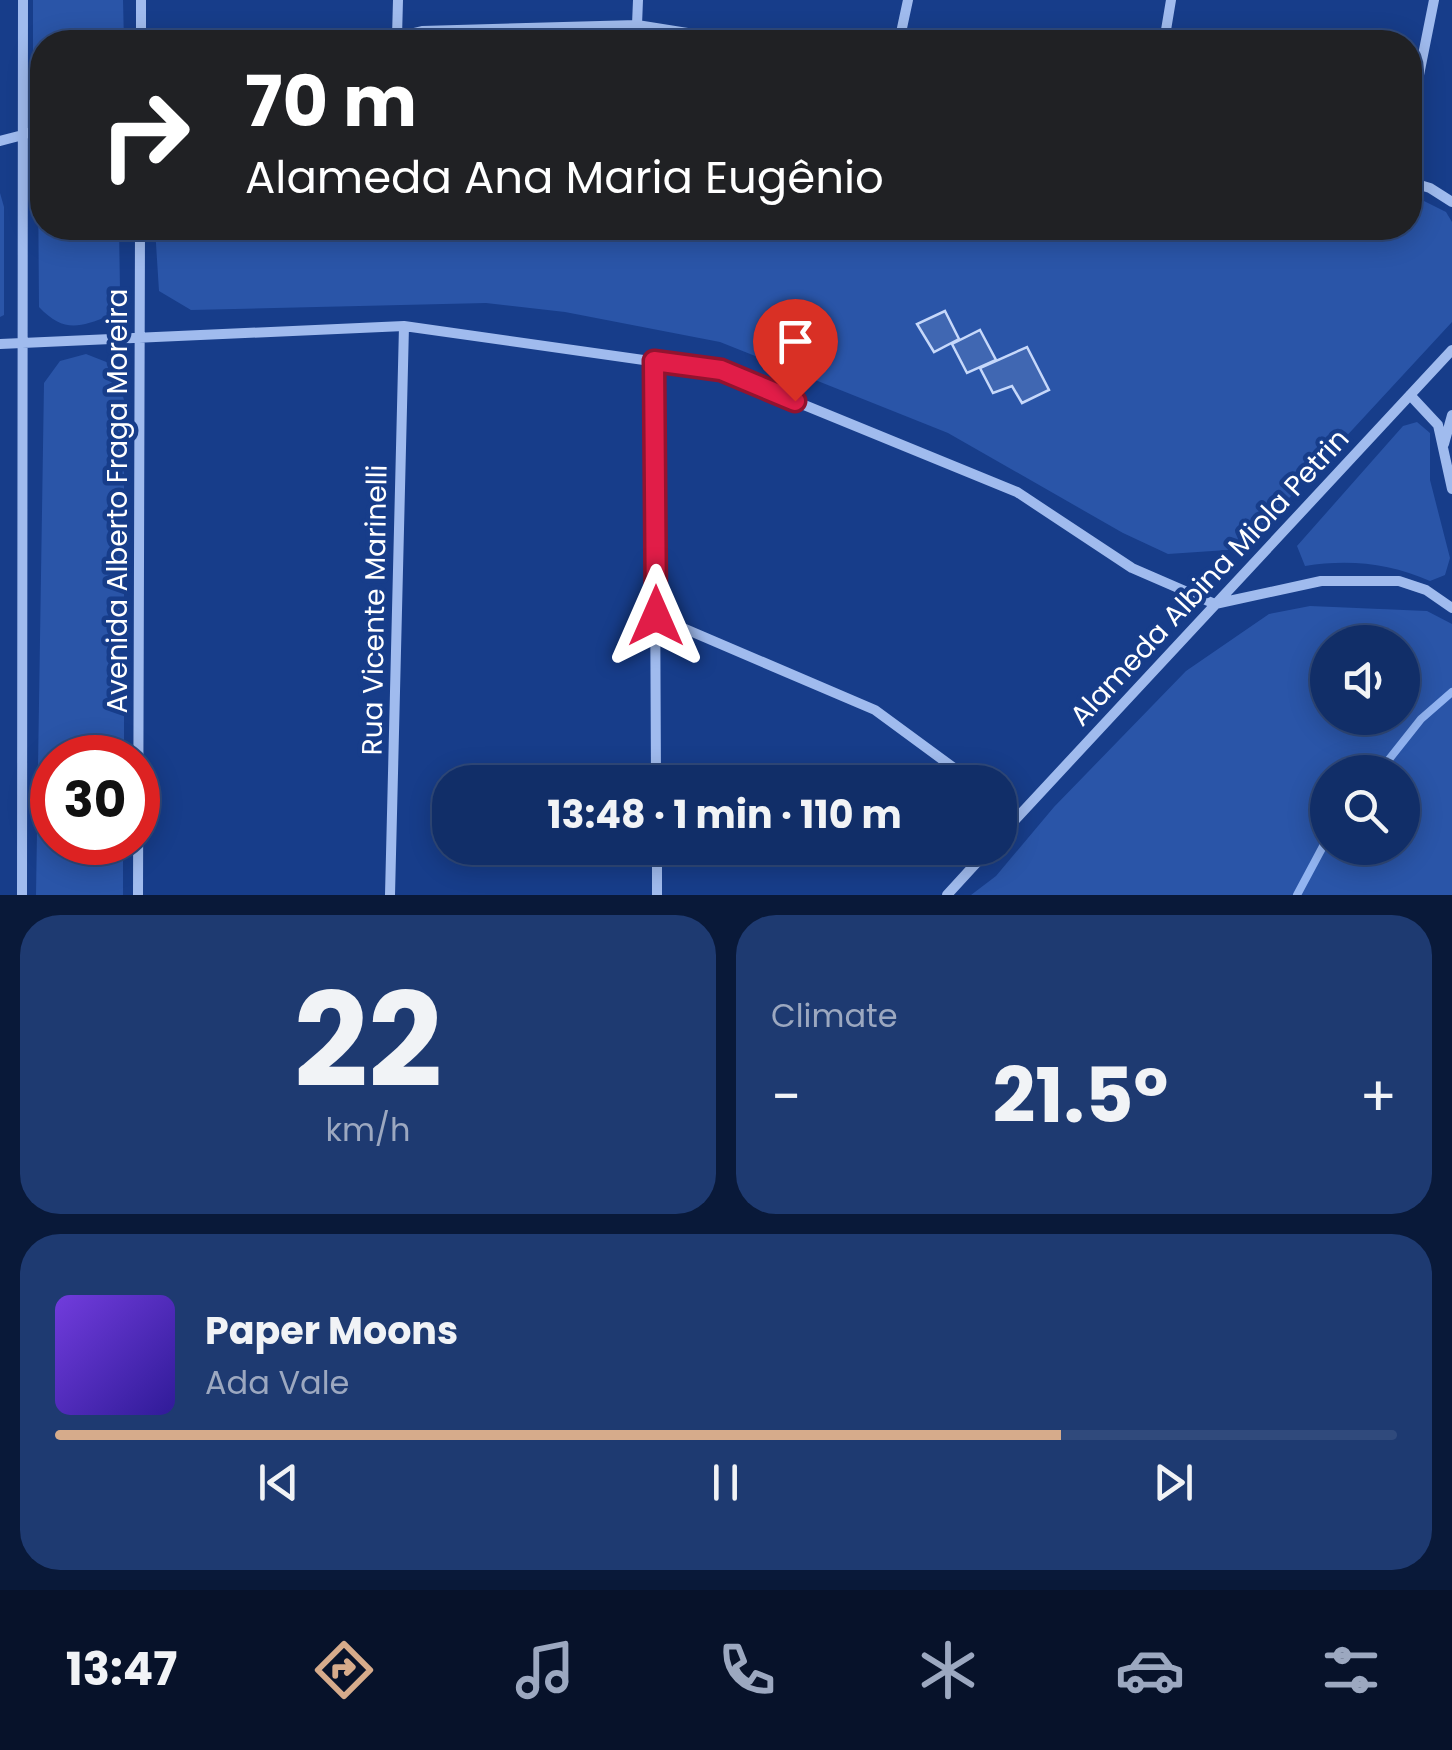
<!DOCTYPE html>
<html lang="en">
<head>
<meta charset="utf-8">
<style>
  :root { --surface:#112e68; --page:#1e3a71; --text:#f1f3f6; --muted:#9ca8c0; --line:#304a7c; --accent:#d6ab8b }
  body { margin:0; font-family:Poppins,sans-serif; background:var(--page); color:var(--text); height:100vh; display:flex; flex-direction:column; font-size:38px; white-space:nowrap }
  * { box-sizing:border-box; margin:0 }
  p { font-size:32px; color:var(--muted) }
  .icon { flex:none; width:55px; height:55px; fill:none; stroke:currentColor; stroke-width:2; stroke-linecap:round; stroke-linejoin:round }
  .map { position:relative; height:895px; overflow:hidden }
  .details { display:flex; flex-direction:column; gap:20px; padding:20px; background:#091939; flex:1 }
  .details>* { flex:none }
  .banner { position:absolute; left:30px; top:30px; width:1392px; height:210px; border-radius:40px; box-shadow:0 5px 25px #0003,0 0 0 2px var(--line); background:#202124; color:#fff; overflow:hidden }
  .buttons { position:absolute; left:1310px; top:625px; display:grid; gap:20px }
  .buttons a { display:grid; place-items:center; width:110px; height:110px; border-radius:50%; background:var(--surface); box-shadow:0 5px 25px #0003,0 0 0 2px var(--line); font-size:50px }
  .speed { position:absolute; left:30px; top:735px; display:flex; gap:20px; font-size:50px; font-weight:700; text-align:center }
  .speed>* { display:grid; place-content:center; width:130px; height:130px; border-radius:50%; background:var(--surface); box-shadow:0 5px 25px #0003,0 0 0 2px var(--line); line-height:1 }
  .speed .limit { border:15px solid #d22; background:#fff; color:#111 }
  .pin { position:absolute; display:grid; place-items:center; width:85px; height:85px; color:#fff; margin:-102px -42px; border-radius:50% 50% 50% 0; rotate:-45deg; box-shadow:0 0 10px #0007 }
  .pin .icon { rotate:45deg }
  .me { position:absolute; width:110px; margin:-55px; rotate:0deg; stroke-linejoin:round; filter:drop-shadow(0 0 8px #0008) }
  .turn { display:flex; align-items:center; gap:35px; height:210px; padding:0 50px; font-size:45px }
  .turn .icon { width:130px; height:130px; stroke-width:2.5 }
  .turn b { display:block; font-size:70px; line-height:85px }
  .big { font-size:75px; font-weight:700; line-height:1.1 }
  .details .tile { flex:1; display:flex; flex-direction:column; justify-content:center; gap:15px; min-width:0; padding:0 35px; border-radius:40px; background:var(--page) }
  .details .dial { align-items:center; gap:0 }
  .dial b { font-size:130px; line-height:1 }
  .song { display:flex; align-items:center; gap:30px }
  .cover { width:120px; height:120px; border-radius:15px; background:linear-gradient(135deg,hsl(260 70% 55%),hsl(250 70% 35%)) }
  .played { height:10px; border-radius:5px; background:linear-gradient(90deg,var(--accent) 75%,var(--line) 75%) }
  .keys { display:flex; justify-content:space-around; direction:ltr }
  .heat { display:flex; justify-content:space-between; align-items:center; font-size:55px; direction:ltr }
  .details .tiles { flex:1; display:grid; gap:20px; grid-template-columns:1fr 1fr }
  .tile:last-child { grid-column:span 2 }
  .trip { position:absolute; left:432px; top:765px; width:585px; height:100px; border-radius:40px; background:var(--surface); box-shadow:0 5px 25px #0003,0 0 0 2px var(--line); font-weight:700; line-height:100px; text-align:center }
  .tabs { display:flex; height:160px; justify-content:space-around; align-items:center; background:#07122a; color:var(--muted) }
  .tabs .icon { width:70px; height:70px }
  .tabs .selected { color:var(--accent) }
  .tabs b { font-size:45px; color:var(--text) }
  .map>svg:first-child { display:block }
</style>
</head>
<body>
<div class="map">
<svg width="1452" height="895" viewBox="0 0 1452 895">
  <rect width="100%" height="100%" fill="#173d8a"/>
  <path fill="#2a55a8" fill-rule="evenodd" d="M33,0H123L124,42H42V82L33,65Z
    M42,161V228H119L120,290L109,316C78,328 63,332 39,307L38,176Z
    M0,193L4,207V315L0,317Z
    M1410,194L1446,212L1452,222V322L1242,549L1168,554L1123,533L948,433L720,342L565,312L486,303L191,310L159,291L155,228H1410Z
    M86,354L114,365L124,400V757L52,758V842L123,843V895H36L44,383L60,361Z
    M1417,422L1430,433V480L1450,558L1445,575L1430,581C1390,563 1348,559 1305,566L1297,546L1403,426Z
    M1310,606L1427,611L1452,624V895H971L996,876L1054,807L1186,671L1269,614ZM1328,642H1402V718H1328ZM1328,772H1402V848H1328Z"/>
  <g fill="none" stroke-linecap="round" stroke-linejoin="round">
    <path stroke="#92b4f1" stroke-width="8" d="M1379,772L1421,719L1452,692
      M1297,895L1328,837"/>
  </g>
  <path fill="#4067b2" stroke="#c6d8fa" stroke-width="2.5" d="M945,311L959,339L934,352L917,324Z
    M980,330L996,360L967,373L952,344Z
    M1027,347L1049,390L1022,403L1012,386L993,393L980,368Z"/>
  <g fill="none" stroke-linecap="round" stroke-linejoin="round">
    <path stroke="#a0bbee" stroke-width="10" d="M637,25L638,0
      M397,37L398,0
      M141,42V0
      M376,42L422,31L637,25L744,42
      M899,42L908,0
      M1164,42L1171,0
      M1410,120L1434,0
      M0,141L42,130
      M1410,182L1430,188L1452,202
      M0,344L404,326L721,371L1017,492L1132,568L1215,604L1321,581H1399L1426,590L1452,608
      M654,361L656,782
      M1410,395L1438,425L1452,489
      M1444,444L1452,415
      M655,616L875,710L973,782
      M1000,803L1017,816
      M1000,836L1452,350
      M657,848V895
      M22,895L23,0
      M138,895L140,228
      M390,895L404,326
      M947,895L990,848"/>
  </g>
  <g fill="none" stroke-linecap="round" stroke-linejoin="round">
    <g stroke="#92132f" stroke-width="25">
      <path id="route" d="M656,616L654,361L721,370L795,401"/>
    </g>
    <use href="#route" stroke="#e11d48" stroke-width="18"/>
  </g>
  <g text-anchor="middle" stroke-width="9" stroke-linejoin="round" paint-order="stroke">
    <g font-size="28" fill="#fff" stroke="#173d8a">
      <text transform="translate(117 501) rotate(-90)" y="10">Avenida Alberto Fraga Moreira</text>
      <text transform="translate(1209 577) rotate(-47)" y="10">Alameda Albina Miola Petrin</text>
      <text transform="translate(374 610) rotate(-89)" y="10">Rua Vicente Marinelli</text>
    </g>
  </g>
</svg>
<div class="buttons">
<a><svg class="icon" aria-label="sound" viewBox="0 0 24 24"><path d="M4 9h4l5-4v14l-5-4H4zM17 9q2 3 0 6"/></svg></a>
<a><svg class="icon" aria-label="search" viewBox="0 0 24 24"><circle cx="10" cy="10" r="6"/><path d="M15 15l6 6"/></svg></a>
</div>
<div class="speed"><div class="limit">30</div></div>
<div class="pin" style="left:795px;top:401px;background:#d93025"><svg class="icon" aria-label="arrive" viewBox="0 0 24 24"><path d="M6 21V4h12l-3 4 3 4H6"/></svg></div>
<svg class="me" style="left:656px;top:616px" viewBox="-20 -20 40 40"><path d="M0-17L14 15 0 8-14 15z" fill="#e11d48" stroke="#fff" stroke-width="4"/></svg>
<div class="trip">13:48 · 1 min · 110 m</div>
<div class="banner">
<div class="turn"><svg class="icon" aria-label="right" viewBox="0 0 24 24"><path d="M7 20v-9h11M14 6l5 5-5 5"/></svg><div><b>70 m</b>Alameda Ana Maria Eugênio</div></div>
</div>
</div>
<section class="details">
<div class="tiles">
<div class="tile dial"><b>22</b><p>km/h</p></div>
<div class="tile"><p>Climate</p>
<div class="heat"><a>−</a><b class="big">21.5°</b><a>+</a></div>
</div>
<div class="tile">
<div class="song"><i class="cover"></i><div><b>Paper Moons</b><p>Ada Vale</p></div></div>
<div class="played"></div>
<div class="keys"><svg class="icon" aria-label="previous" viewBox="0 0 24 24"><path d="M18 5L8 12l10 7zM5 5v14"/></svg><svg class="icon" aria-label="pause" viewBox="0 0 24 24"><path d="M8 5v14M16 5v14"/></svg><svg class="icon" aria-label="next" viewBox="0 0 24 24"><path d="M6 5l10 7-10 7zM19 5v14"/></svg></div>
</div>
</div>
</section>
<nav class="tabs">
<b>13:47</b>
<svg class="icon selected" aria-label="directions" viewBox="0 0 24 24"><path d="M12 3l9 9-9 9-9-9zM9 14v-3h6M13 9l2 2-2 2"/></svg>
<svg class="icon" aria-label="music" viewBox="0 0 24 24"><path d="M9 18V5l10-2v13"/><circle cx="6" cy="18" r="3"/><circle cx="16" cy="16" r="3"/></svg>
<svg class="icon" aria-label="phone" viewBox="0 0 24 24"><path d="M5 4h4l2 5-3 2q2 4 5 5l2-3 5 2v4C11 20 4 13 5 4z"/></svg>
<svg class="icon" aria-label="climate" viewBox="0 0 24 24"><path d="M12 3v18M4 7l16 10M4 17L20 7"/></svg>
<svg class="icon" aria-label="car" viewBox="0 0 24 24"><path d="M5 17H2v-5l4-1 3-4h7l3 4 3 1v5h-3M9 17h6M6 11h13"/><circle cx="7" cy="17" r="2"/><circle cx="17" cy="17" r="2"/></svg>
<svg class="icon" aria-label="filters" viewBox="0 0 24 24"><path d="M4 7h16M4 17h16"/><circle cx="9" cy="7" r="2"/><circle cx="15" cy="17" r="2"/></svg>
</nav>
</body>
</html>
